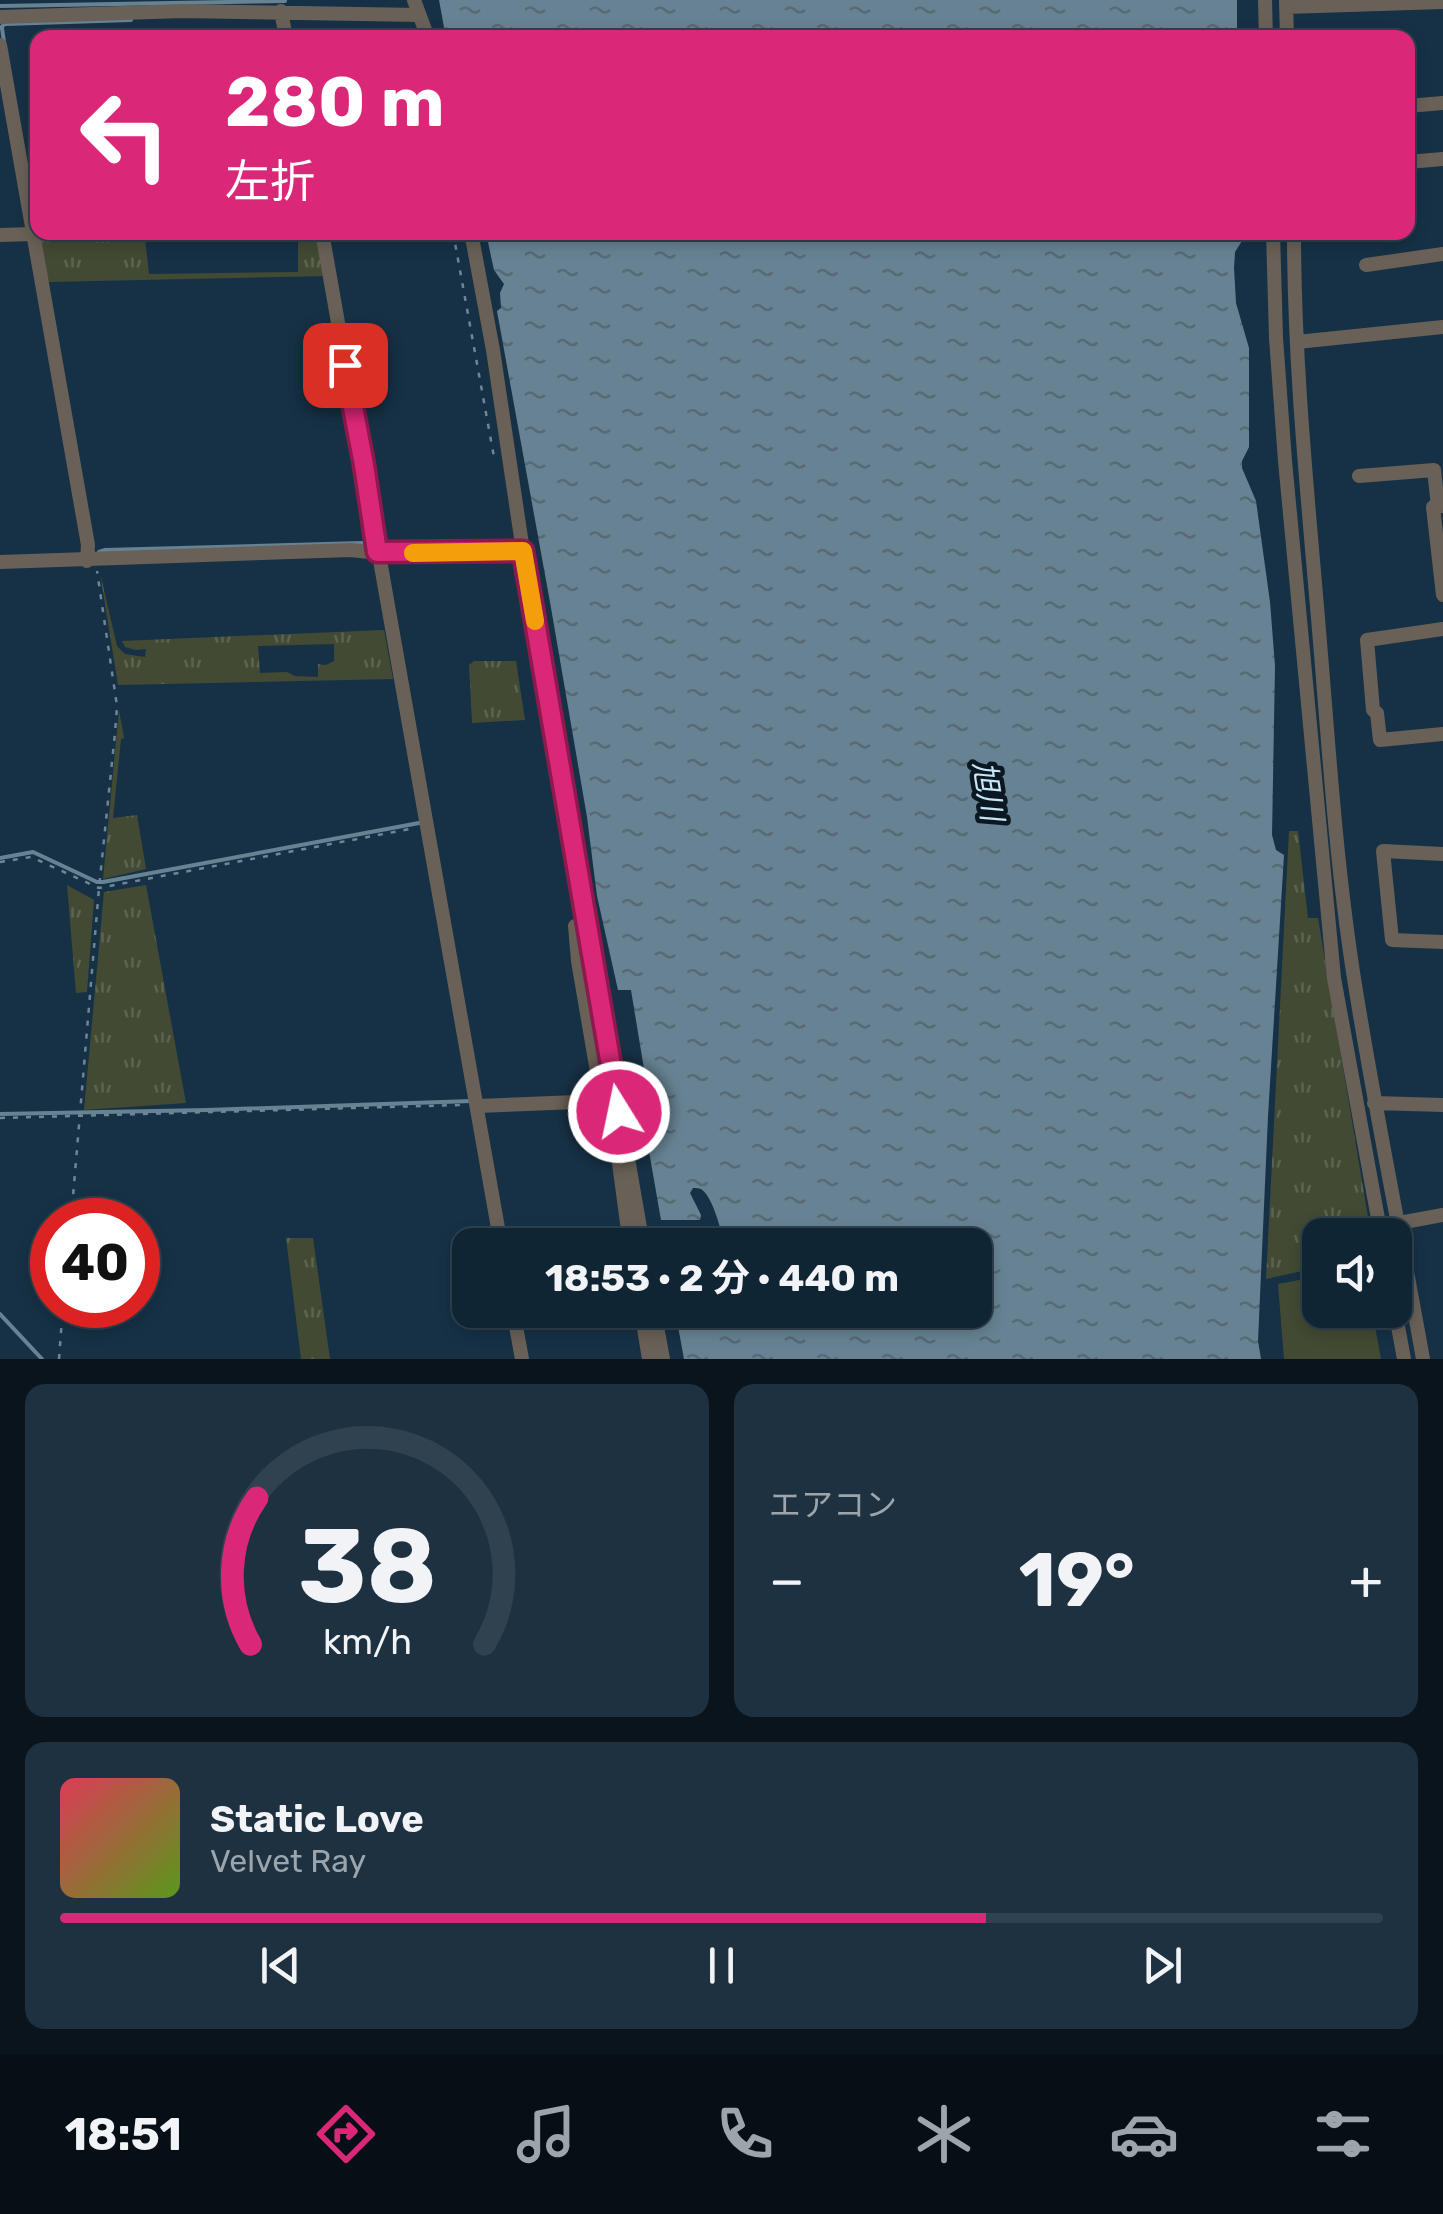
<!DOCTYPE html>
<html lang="ja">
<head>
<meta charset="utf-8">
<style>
  :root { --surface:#102534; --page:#1e3140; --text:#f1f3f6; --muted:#9ca5ac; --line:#30424f; --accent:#db2777 }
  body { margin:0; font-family:Rubik,"Noto Sans JP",sans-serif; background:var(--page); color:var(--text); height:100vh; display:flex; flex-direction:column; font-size:38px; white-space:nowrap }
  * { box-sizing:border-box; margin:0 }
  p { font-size:32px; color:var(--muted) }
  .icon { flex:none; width:55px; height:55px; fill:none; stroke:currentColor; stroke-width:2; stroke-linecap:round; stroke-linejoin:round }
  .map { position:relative; height:1359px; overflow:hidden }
  .panel { display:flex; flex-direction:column; gap:25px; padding:25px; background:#09141d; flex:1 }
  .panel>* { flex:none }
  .top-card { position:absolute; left:30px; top:30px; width:1385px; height:210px; border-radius:20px; box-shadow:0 5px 15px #0003,0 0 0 2px var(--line); background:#db2777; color:#fff; overflow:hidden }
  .controls { position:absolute; left:1302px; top:1218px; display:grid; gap:20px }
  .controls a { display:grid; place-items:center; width:110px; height:110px; border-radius:20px; background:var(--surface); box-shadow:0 5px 15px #0003,0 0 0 2px var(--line); font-size:50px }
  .speed { position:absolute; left:30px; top:1198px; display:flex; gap:20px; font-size:50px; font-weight:700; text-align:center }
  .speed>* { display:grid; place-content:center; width:130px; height:130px; border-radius:50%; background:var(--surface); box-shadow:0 5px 15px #0003,0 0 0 2px var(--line); line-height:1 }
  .speed .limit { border:15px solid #d22; background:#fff; color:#111 }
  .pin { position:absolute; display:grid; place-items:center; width:85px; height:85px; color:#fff; margin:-42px; border-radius:20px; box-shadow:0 5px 15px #0006 }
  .me { position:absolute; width:110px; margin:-55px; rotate:350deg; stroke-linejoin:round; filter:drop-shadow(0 0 8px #0008) }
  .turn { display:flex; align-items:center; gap:35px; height:210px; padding:0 30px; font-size:45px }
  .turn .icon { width:130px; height:130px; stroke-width:2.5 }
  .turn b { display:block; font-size:70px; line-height:85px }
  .big { font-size:75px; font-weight:700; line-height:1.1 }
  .panel .card { flex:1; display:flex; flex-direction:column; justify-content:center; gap:15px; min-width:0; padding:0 35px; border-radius:20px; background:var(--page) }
  .panel .dial { align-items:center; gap:0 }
  .dial svg { height:260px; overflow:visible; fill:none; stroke:var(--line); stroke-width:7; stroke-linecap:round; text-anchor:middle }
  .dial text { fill:var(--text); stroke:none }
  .song { display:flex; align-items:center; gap:30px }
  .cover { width:120px; height:120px; border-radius:15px; background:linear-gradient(135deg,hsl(350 70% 55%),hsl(90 70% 35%)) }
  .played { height:10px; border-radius:5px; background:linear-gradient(90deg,var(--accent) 70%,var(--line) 70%) }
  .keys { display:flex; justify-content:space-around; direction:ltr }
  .heat { display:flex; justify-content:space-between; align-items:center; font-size:55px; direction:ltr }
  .panel .tiles { flex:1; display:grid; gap:25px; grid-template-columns:1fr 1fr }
  .card:last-child { grid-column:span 2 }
  .trip { position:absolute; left:452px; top:1228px; width:540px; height:100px; border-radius:20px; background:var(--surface); box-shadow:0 5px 15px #0003,0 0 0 2px var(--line); font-weight:700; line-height:100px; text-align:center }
  .tabs { display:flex; height:160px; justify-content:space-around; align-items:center; background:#060f15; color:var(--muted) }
  .tabs .icon { width:70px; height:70px }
  .tabs .on { color:var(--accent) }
  .tabs b { font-size:45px; color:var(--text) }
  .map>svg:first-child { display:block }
</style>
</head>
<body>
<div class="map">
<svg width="1443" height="1359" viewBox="0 0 1443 1359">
  <defs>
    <pattern id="grass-tufts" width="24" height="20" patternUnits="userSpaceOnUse" patternTransform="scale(2.5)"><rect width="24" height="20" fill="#424a33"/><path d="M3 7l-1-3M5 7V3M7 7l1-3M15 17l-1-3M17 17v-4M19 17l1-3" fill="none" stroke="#5c6451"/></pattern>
    <pattern id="water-ripples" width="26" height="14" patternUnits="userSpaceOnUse" patternTransform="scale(2.5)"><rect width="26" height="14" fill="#678393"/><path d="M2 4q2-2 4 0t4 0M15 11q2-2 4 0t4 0" fill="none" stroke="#576a75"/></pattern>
  </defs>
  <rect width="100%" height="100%" fill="#163145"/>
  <path fill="url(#grass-tufts)" fill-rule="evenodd" d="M298,233H317L326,276L48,282L41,239L145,238L149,274L298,272Z
    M100,573L117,646L125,654L145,657L146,649L136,650L125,647L122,641L384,630L393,679L118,685ZM334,644V661L326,665L318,664V677L295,676L287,672L260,673L258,646Z
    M474,661H516L525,720L472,723L469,665Z
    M119,710L124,738L121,739L113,818L137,815L146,869L103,879Z
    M1289,831H1298L1308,918H1318L1371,1235H1320V1267L1266,1279Z
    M67,885L94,900L87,992L76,993Z
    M146,885L186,1103L84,1110L104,892Z
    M286,1238H313L330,1359H301Z"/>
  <path fill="#424a33" d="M1320,1276V1310H1372L1381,1359H1284L1278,1284Z"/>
  <path fill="url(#water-ripples)" d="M439,0H1237V37L446,38Z
    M486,233H1247L1235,252L1234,268L1236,303L1249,348V447L1242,461V468L1256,501L1270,602L1275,666L1272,835L1276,850L1284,855L1268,1116L1258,1341L1261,1359H684L675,1310H975V1245H725C721,1232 713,1196 701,1189C699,1188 696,1188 693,1188L690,1193L701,1215L700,1220H661L635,1071L644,1069L631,990H618L597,896L587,817L550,602L497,311L501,308L500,293L504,284L494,270Z"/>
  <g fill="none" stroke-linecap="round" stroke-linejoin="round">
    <path stroke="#678393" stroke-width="4" d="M0,6L285,1
      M0,28L5,24L131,20
      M2,28L4,42
      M99,552L105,550L362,543L374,545
      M0,858L33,852L97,882H103L419,823
      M0,1114L207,1110L471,1101
      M0,1314L42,1359"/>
    <path stroke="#708696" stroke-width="2.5" stroke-dasharray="5 8" stroke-linecap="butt" d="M453,232L494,457
      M0,862L31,857L99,888L415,828
      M0,1118L460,1105
      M71,1220L99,888L115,733L117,706L97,571
      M59,1359L63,1305"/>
    <path stroke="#696157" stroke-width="14" d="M414,0L428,38
      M1265,0L1266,38
      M1286,0L1287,38
      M1286,7L1443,2
      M281,11L286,38
      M0,17L183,11L419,15
      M0,45L88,545L87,561
      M1408,106L1443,103
      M1408,162L1443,159
      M322,232L501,1245
      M471,232L493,350L523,551L643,1245
      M1273,232L1276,338L1285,461L1334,978L1381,1235
      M1294,232C1294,361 1307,489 1318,618C1328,735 1335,855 1353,972C1373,1101 1400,1230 1423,1359
      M0,235L33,234
      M1366,265L1443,254
      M1297,342L1443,327
      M1359,476L1434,470L1438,506
      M1442,506L1433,507L1443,595
      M0,562L351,550L387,554L523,551
      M1443,629L1367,640L1373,710L1377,713L1380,740L1443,734
      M1443,854L1383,851L1392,940L1443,942
      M587,924L575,926L578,961L602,1101L616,1149
      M1374,1103L1443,1105
      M477,1106L602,1101
      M618,1156L630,1245
      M1399,1223L1443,1215
      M513,1310L522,1359
      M641,1310L649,1359
      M654,1310L663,1359
      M1395,1310L1404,1359"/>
  </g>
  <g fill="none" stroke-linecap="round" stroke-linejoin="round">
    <g stroke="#8e194d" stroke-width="25">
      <path id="route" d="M345,365L364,465L377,552L523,551L619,1112"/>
    </g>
    <use href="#route" stroke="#db2777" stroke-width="18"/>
    <path stroke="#f59e0b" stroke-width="18" d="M413,553L523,551L535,621"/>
  </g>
  <g text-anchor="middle" stroke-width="9" stroke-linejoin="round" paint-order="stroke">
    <g font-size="30" font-style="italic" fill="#c6e6f9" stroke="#0c1821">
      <text transform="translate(988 791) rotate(81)" y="10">旭川</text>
    </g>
  </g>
</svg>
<div class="controls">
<a><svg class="icon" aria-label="sound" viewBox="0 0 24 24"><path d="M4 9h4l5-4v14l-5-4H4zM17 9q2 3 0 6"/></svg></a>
</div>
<div class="speed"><div class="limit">40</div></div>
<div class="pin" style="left:345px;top:365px;background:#d93025"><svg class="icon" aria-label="arrive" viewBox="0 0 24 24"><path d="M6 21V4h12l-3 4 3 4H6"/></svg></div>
<svg class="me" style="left:619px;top:1112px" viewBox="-20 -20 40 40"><circle r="17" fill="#db2777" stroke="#fff" stroke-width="3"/><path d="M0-11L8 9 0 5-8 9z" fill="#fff"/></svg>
<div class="trip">18:53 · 2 分 · 440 m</div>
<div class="top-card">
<div class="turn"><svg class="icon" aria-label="left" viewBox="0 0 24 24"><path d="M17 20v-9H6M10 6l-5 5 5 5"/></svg><div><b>280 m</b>左折</div></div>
</div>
</div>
<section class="panel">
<div class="tiles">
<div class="card dial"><svg viewBox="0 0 100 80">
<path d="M14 69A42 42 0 1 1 86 69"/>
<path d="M14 69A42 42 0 0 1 16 24" stroke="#db2777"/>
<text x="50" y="56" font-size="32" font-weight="700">38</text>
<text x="50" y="72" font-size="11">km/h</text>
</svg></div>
<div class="card"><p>エアコン</p>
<div class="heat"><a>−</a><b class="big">19°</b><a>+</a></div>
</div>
<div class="card">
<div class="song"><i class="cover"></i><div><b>Static Love</b><p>Velvet Ray</p></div></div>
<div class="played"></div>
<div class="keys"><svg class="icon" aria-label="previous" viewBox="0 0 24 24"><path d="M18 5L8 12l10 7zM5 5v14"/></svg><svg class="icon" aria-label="pause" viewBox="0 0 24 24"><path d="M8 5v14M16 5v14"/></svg><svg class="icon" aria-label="next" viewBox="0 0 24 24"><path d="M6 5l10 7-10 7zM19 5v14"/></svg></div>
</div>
</div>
</section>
<nav class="tabs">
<b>18:51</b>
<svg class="icon on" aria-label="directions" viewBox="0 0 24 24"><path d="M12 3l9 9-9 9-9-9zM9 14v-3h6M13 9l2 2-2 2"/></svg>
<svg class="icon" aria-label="music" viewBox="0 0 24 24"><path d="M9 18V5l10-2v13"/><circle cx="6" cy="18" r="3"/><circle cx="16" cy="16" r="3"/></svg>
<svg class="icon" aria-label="phone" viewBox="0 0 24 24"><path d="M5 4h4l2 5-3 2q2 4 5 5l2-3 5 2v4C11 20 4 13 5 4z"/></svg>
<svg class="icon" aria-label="climate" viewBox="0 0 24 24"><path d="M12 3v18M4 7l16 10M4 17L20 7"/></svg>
<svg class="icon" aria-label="car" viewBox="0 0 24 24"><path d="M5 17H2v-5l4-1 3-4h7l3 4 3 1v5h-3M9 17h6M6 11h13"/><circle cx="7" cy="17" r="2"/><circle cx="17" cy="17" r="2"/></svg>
<svg class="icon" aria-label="filters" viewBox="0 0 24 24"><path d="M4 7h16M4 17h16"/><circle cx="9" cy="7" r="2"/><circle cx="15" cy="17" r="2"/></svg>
</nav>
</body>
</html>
